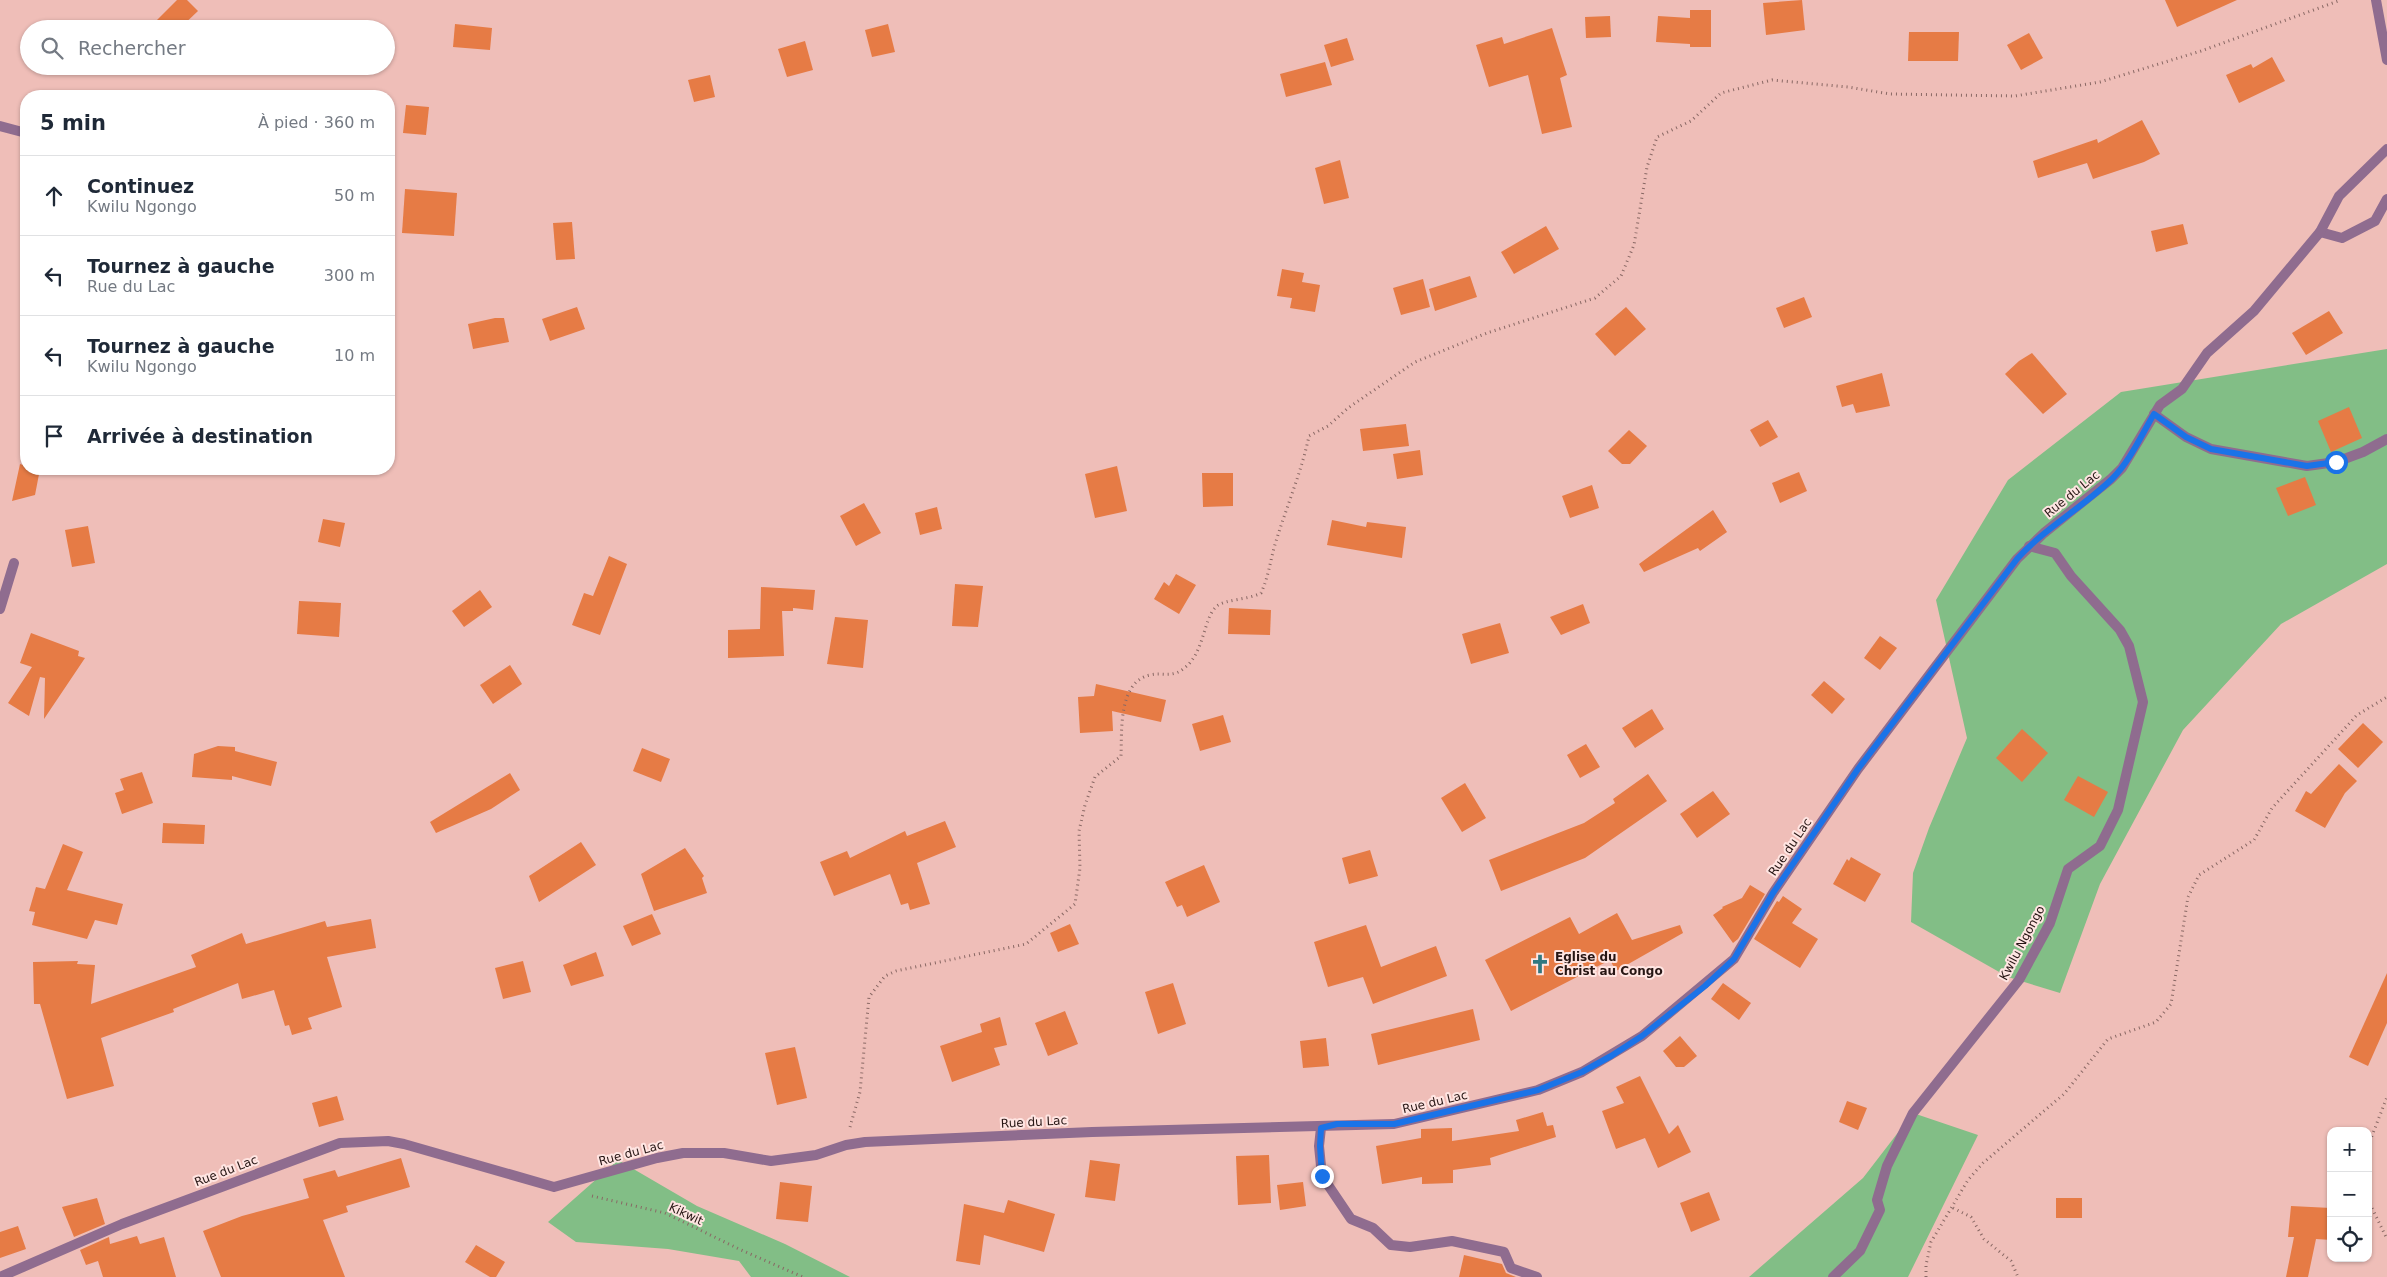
<!DOCTYPE html>
<html lang="fr">
<head>
<meta charset="utf-8">
<style>
	:root { --surface:#fff; --page:#f6f6f7; --text:#1f2937; --muted:#747a83; --line:#e0e1e3 }
	body { margin:0; font-family:"DejaVu Sans",sans-serif; background:var(--page); color:var(--text) }
	.controls { position:absolute; right:15px; bottom:15px; display:grid; overflow:hidden; border-radius:10px; box-shadow:0 1px 4px #0004 }
	.controls button { width:45px; height:45px; display:grid; place-items:center; padding:0; border:0; border-bottom:1px solid var(--line); background:var(--surface); color:var(--text); font:25px sans-serif }
	.stop { position:absolute; width:15px; height:15px; margin:-11px; border:4px solid #1a73e8; border-radius:50%; background:#fff }
	.stop.end { background:#1a73e8; border-color:#fff; box-shadow:0 1px 5px #0008 }
	.list { margin:0; padding:0; list-style:none }
	h2 { display:flex; justify-content:space-between; align-items:center; height:65px; margin:0; padding:0 20px; font-size:21px }
	h2 small { font-size:16px; font-weight:400; color:var(--muted) }
	.list li { display:grid; grid-template-columns:32px 1fr auto; gap:15px; align-items:center; box-sizing:border-box; height:80px; padding:0 20px; border-top:1px solid var(--line) }
	.list b { display:block; font-size:19px; white-space:nowrap }
	.list p { margin:0; font-size:16px; white-space:nowrap; color:var(--muted) }
	.list em { font-size:16px; font-style:normal; color:var(--muted) }
	.icon { flex:none; width:28px; height:28px; fill:none; stroke:currentColor; stroke-width:2; stroke-linecap:round; stroke-linejoin:round }
	.map { position:relative; flex:none; width:2387px; height:1277px; overflow:hidden }
	.search { position:absolute; background:var(--surface); box-shadow:0 1px 4px #0004; left:20px; top:20px; width:375px; height:55px; display:flex; align-items:center; gap:12px; box-sizing:border-box; padding:0 18px; border-radius:28px; color:var(--muted); font-size:19px }
	.panel { position:absolute; background:var(--surface); box-shadow:0 1px 4px #0004; left:20px; top:90px; width:375px; height:385px; border-radius:20px }
	.map>svg:first-child { display:block }
</style>
</head>
<body>
<div class="map">
<svg width="2387" height="1277" viewBox="0 0 2387 1277">
	<rect width="100%" height="100%" fill="#efbeb8"/>
	<!-- green -->
	<g fill="#82be86">
		<polygon points="2387,349 2387,564 2281,624 2183,730 2100,884 2060,993 2008,977 1911,922 1913,873 1929,828 1967,738 1936,600 2008,480 2121,392"/>
		<polygon points="1913,1113 1978,1135 1908,1277 1749,1277 1863,1178"/>
		<polygon points="618,1160 697,1206 785,1244 850,1277 751,1277 739,1261 668,1249 576,1242 548,1222"/>
	</g>
	<!-- building -->
	<g fill="#e67b45">
		<polygon points="177,0 187,0 198,11 179,29 148,29"/>
		<polygon points="1802,0 1805,30 1766,35 1763,3"/>
		<polygon points="2165,0 2237,0 2177,27"/>
		<polygon points="1690,10 1711,10 1711,47 1690,47 1690,44 1656,42 1658,16 1690,18"/>
		<polygon points="1610,16 1611,37 1586,38 1585,17"/>
		<polygon points="455,24 492,28 490,50 453,47"/>
		<polygon points="888,24 895,52 872,57 865,30"/>
		<polygon points="1552,28 1567,75 1560,78 1572,127 1542,134 1528,75 1489,87 1476,45 1502,37 1504,44"/>
		<polygon points="1909,32 1959,32 1958,61 1908,61"/>
		<polygon points="2029,33 2043,58 2021,70 2007,45"/>
		<polygon points="1347,38 1354,60 1331,67 1324,45"/>
		<polygon points="805,41 813,70 787,77 778,49"/>
		<polygon points="2272,57 2285,81 2239,103 2226,75 2251,64 2253,68"/>
		<polygon points="1325,62 1332,85 1286,97 1280,74"/>
		<polygon points="710,75 715,97 694,102 688,80"/>
		<polygon points="406,105 429,107 426,135 403,133"/>
		<polygon points="2142,120 2160,154 2144,162 2093,179 2087,163 2038,178 2033,161 2097,139 2098,143"/>
		<polygon points="1340,160 1349,198 1324,204 1315,168"/>
		<polygon points="405,189 457,193 454,236 402,233"/>
		<polygon points="572,222 575,259 556,260 553,223"/>
		<polygon points="2183,224 2188,244 2156,252 2151,231"/>
		<polygon points="1546,226 1559,249 1514,274 1501,252"/>
		<polygon points="1282,269 1304,273 1302,282 1320,285 1315,312 1290,308 1292,298 1277,296"/>
		<polygon points="1470,276 1477,297 1435,311 1429,289"/>
		<polygon points="1423,279 1430,307 1401,315 1393,288"/>
		<polygon points="1804,297 1812,317 1784,328 1776,308"/>
		<polygon points="577,307 585,329 550,341 542,319"/>
		<polygon points="1626,307 1646,329 1615,356 1595,334"/>
		<polygon points="2329,311 2343,333 2306,355 2292,333"/>
		<polygon points="495,318 504,318 509,342 473,349 468,324"/>
		<polygon points="2032,353 2067,394 2043,414 2005,374 2019,361"/>
		<polygon points="1882,373 1890,406 1856,413 1853,404 1842,407 1836,386"/>
		<polygon points="2349,407 2362,438 2331,452 2318,421"/>
		<polygon points="1768,420 1778,437 1760,447 1750,430"/>
		<polygon points="1406,424 1409,446 1363,451 1360,429"/>
		<polygon points="1629,430 1647,446 1630,464 1622,464 1608,451"/>
		<polygon points="1420,450 1423,475 1397,479 1393,454"/>
		<polygon points="20,464 26,466 26,469 40,469 35,495 12,501"/>
		<polygon points="1117,466 1127,511 1095,518 1085,474"/>
		<polygon points="1799,472 1807,491 1780,503 1772,483"/>
		<polygon points="1202,473 1233,473 1233,506 1203,507"/>
		<polygon points="2305,477 2316,505 2288,516 2276,488"/>
		<polygon points="1592,485 1599,508 1570,518 1562,496"/>
		<polygon points="864,503 881,533 856,546 840,516"/>
		<polygon points="937,507 942,529 920,535 915,513"/>
		<polygon points="1713,510 1727,532 1700,551 1698,548 1644,572 1639,564"/>
		<polygon points="323,519 345,523 340,547 318,542"/>
		<polygon points="1332,520 1366,527 1367,522 1406,527 1402,558 1327,545"/>
		<polygon points="88,526 95,563 72,567 65,530"/>
		<polygon points="609,556 627,564 600,635 572,625 584,593 593,596"/>
		<polygon points="1176,574 1196,585 1179,614 1154,599 1164,582 1169,586"/>
		<polygon points="955,584 983,586 978,627 952,626"/>
		<polygon points="761,587 815,590 813,610 793,608 793,611 782,611 784,656 728,658 728,630 760,629"/>
		<polygon points="480,590 492,607 464,627 452,611"/>
		<polygon points="299,601 341,603 339,637 297,634"/>
		<polygon points="1583,604 1590,623 1561,635 1550,617"/>
		<polygon points="1229,608 1271,610 1270,635 1228,634"/>
		<polygon points="835,617 868,620 863,668 827,664"/>
		<polygon points="1500,623 1509,653 1471,664 1462,634"/>
		<polygon points="31,633 79,651 78,656 85,658 44,719 45,678 40,677 29,716 8,703 32,667 20,663"/>
		<polygon points="1880,636 1897,648 1880,670 1864,658"/>
		<polygon points="510,665 522,684 493,704 480,685"/>
		<polygon points="1824,681 1845,699 1832,714 1811,695"/>
		<polygon points="1096,684 1166,700 1161,722 1112,711 1113,731 1080,733 1078,697 1094,696"/>
		<polygon points="1652,709 1664,729 1635,748 1622,728"/>
		<polygon points="1223,715 1231,742 1200,751 1192,724"/>
		<polygon points="2363,723 2383,742 2358,768 2338,749"/>
		<polygon points="2022,729 2048,753 2022,782 1996,758"/>
		<polygon points="1586,744 1600,767 1580,778 1567,755"/>
		<polygon points="218,746 235,747 235,751 277,762 271,786 232,776 232,780 192,777 194,754"/>
		<polygon points="642,748 670,759 661,782 633,771"/>
		<polygon points="2339,764 2357,781 2345,793 2325,828 2295,811 2306,791 2311,794"/>
		<polygon points="142,772 153,803 122,814 115,793 124,790 120,779"/>
		<polygon points="510,773 520,790 491,809 436,833 430,822"/>
		<polygon points="1648,774 1667,801 1585,858 1501,891 1489,860 1584,823 1615,803 1613,799"/>
		<polygon points="2078,776 2108,792 2094,817 2064,800"/>
		<polygon points="1465,783 1486,818 1462,832 1441,798"/>
		<polygon points="1713,791 1730,814 1697,838 1680,814"/>
		<polygon points="945,821 956,847 917,863 930,904 910,910 908,903 901,905 890,874 834,896 820,862 847,851 850,858 905,831 907,836"/>
		<polygon points="163,823 205,825 204,844 162,843"/>
		<polygon points="581,842 596,865 539,902 529,876"/>
		<polygon points="63,844 83,852 67,890 123,904 117,925 95,920 87,939 32,925 35,912 29,911 36,887 45,889"/>
		<polygon points="685,848 704,876 702,878 707,893 654,911 641,874"/>
		<polygon points="1370,850 1378,876 1349,884 1342,858"/>
		<polygon points="1851,857 1881,874 1865,902 1833,884 1847,859 1849,861"/>
		<polygon points="1204,865 1220,902 1187,917 1182,905 1177,907 1165,882"/>
		<polygon points="1750,885 1765,894 1738,939 1733,943 1713,915 1723,908 1722,907 1742,898"/>
		<polygon points="1783,896 1802,909 1792,923 1818,939 1800,968 1754,939 1777,901 1779,902"/>
		<polygon points="1617,913 1632,940 1680,925 1683,933 1616,971 1610,960 1511,1011 1485,960 1570,917 1579,934"/>
		<polygon points="652,914 661,934 632,946 623,926"/>
		<polygon points="371,919 376,948 327,957 342,1007 308,1018 312,1029 292,1035 289,1025 285,1026 274,990 242,999 238,983 173,1009 174,1012 101,1038 114,1086 67,1099 40,1004 34,1004 33,962 78,961 77,964 95,965 91,1004 196,967 191,955 242,933 246,944 325,921 327,927"/>
		<polygon points="1070,924 1079,944 1058,952 1050,933"/>
		<polygon points="1366,925 1381,967 1436,946 1447,976 1373,1004 1363,977 1328,987 1314,942"/>
		<polygon points="596,952 604,976 571,986 563,965"/>
		<polygon points="523,961 531,992 503,999 495,968"/>
		<polygon points="2387,973 2387,1023 2368,1066 2349,1057"/>
		<polygon points="1173,983 1186,1024 1158,1034 1145,992"/>
		<polygon points="1723,983 1751,1003 1739,1020 1711,999"/>
		<polygon points="1473,1009 1480,1040 1378,1065 1371,1034"/>
		<polygon points="1065,1011 1078,1044 1048,1056 1035,1023"/>
		<polygon points="1000,1017 1007,1045 994,1048 1000,1065 952,1082 940,1046 982,1032 980,1024"/>
		<polygon points="1680,1036 1697,1056 1684,1067 1676,1067 1663,1051"/>
		<polygon points="1326,1038 1329,1066 1303,1068 1300,1041"/>
		<polygon points="795,1047 807,1098 777,1105 765,1053"/>
		<polygon points="1640,1076 1669,1134 1678,1125 1691,1152 1658,1168 1645,1138 1616,1149 1602,1111 1624,1103 1616,1087"/>
		<polygon points="337,1096 344,1120 319,1127 312,1103"/>
		<polygon points="1847,1101 1867,1108 1858,1130 1839,1122"/>
		<polygon points="1543,1112 1547,1126 1553,1125 1556,1137 1490,1158 1491,1165 1453,1170 1453,1183 1422,1184 1422,1177 1382,1184 1376,1146 1421,1138 1421,1129 1452,1128 1452,1141 1519,1131 1516,1120"/>
		<polygon points="1269,1155 1271,1203 1238,1205 1236,1156"/>
		<polygon points="401,1158 410,1187 346,1206 348,1212 323,1220 345,1277 221,1277 203,1231 242,1216 309,1198 303,1179 335,1170 338,1177"/>
		<polygon points="1090,1160 1120,1164 1115,1201 1085,1197"/>
		<polygon points="780,1182 812,1186 808,1222 776,1219"/>
		<polygon points="1303,1182 1306,1206 1280,1210 1277,1185"/>
		<polygon points="1709,1192 1720,1220 1691,1232 1680,1203"/>
		<polygon points="97,1198 105,1224 74,1237 62,1207"/>
		<rect x="2056" y="1198" width="26" height="20"/>
		<polygon points="1008,1200 1055,1214 1044,1252 984,1235 980,1265 956,1261 964,1204 1004,1213"/>
		<polygon points="2291,1206 2331,1208 2331,1240 2316,1239 2308,1277 2286,1277 2294,1237 2288,1237"/>
		<polygon points="18,1226 26,1249 0,1258 0,1232"/>
		<polygon points="137,1236 140,1244 164,1237 176,1277 103,1277 98,1261 86,1265 80,1250 109,1237 110,1244"/>
		<polygon points="476,1245 505,1262 496,1277 490,1277 465,1262"/>
		<polygon points="1464,1255 1502,1264 1506,1273 1516,1277 1459,1277"/>
	</g>
	<g fill="none" stroke-linecap="round" stroke-linejoin="round">
		<!-- path -->
		<g stroke="#896864" stroke-width="3" stroke-dasharray="1 4" stroke-linecap="butt">
			<path d="M850,1127L860,1092L869,997L885,976L896,971L1026,944L1075,904L1080,868L1079,831L1085,805L1095,777L1121,756C1122,731 1118,682 1150,675C1162,672 1172,678 1183,669C1205,654 1203,617 1217,606C1226,599 1248,600 1261,593C1268,578 1270,563 1274,548C1285,510 1301,474 1309,436L1328,426L1348,408L1415,362L1487,333L1595,298L1621,276L1634,245L1647,167L1657,137L1691,121L1721,93L1772,80L1848,87L1890,94L2015,96L2100,82L2201,51L2341,0"/>
			<polyline points="2368,1146 2387,1097"/>
			<polyline points="2368,1194 2369,1202 2387,1239"/>
			<polyline points="592,1196 665,1213 739,1249 803,1277"/>
			<polyline points="1953,1208 1971,1217 1984,1239 2011,1261 2018,1277"/>
			<polyline points="1926,1277 1926,1265 1931,1242 1968,1180 1983,1163 2064,1094 2108,1039 2156,1022 2171,1004 2188,897 2199,875 2254,840 2272,808 2357,715 2387,697"/>
		</g>
		<!-- minor -->
		<g stroke="#8f6c8f" stroke-width="10">
			<polyline points="2376,0 2387,60"/>
			<polyline points="0,126 26,133"/>
			<polyline points="2320,232 2342,238 2375,221 2387,199"/>
			<polyline points="2154,414 2186,437 2211,449 2307,466 2336,462 2363,452 2387,439"/>
			<polyline points="0,609 14,563"/>
			<polyline points="1321,1128 1319,1146 1322,1176 1351,1219 1373,1228 1391,1245 1410,1247 1452,1241 1504,1252 1511,1268 1537,1277"/>
			<polyline points="0,1277 122,1224 340,1143 388,1141 404,1144 554,1187 657,1158 683,1153 724,1153 771,1161 816,1155 846,1145 865,1142 1092,1132 1394,1124 1538,1090 1582,1072 1642,1036 1734,959 1773,893 1858,769 2017,559 2044,533 2111,479 2122,468 2160,405 2182,389 2207,353 2254,311 2320,232 2339,196 2387,149"/>
			<polyline points="1833,1277 1860,1251 1880,1210 1877,1200 1887,1166 1913,1113 2019,980 2050,923 2068,869 2100,846 2118,810 2143,702 2129,646 2120,630 2071,576 2055,553 2029,546"/>
		</g>
	</g>
	<g fill="none" stroke-linecap="round" stroke-linejoin="round">
		<!-- route -->
		<path stroke="#1a73e8" stroke-width="6" d="M1322,1176L1320,1146L1321,1128L1337,1124H1394L1538,1090L1582,1072L1611,1056L1642,1036L1705,986L1734,959L1773,893L1858,769L2017,559C2045,528 2082,508 2112,479C2130,461 2141,436 2154,414L2186,437L2211,449L2307,466L2336,462"/>
	</g>
	<!-- icons -->
	<defs>
		<symbol id="church-bare" viewBox="-9 -9 18 18"><path d="M-1.2-6h2.4v3.5h3.3v2.4h-3.3V6h-2.4V-.1h-3.3v-2.4h3.3Z" fill="#307881" stroke="#ffe5e2" stroke-width="2.5" paint-order="stroke"/></symbol>
	</defs>
	<g fill-rule="evenodd">
		<use href="#church-bare" x="1526" y="950" width="28" height="28"/>
	</g>
	<g text-anchor="middle" stroke-width="4" stroke-linejoin="round" paint-order="stroke">
		<!-- street labels -->
		<g font-size="12" fill="#271614" stroke="#ffe5e2">
			<text transform="translate(2072 494) rotate(-39)" y="4">Rue du Lac</text>
			<text transform="translate(1790 847) rotate(-56)" y="4">Rue du Lac</text>
			<text transform="translate(2022 943) rotate(-62)" y="4">Kwilu Ngongo</text>
			<text transform="translate(1435 1102) rotate(-13)" y="4">Rue du Lac</text>
			<text transform="translate(1034 1122) rotate(-3)" y="4">Rue du Lac</text>
			<text transform="translate(631 1153) rotate(-15)" y="4">Rue du Lac</text>
			<text transform="translate(226 1171) rotate(-21)" y="4">Rue du Lac</text>
			<text transform="translate(686 1214) rotate(25)" y="4">Kikwit</text>
		</g>
		<!-- poi labels -->
		<g font-size="12" font-weight="bold" fill="#271614" stroke="#ffe5e2" text-anchor="start">
			<text x="1555" y="961">Eglise du<tspan x="1555" dy="14">Christ au Congo</tspan></text>
		</g>
	</g>
</svg>
<div class="controls">
<button>+</button>
<button>−</button>
<button><svg class="icon" aria-label="locate" viewBox="0 0 24 24"><circle cx="12" cy="12" r="6"/><path d="M12 2v4M12 18v4M2 12h4M18 12h4"/></svg></button>
</div>
<div class="stop" style="left:2336px;top:462px"></div>
<div class="stop end" style="left:1322px;top:1176px"></div>
<div class="search"><svg class="icon" aria-label="search" viewBox="0 0 24 24"><circle cx="10" cy="10" r="6"/><path d="M15 15l6 6"/></svg>Rechercher</div>
<section class="panel">
<h2>5 min<small>À pied · 360 m</small></h2>
<ul class="list">
<li><svg class="icon" aria-label="ahead" viewBox="0 0 24 24"><path d="M12 20V5M6 11l6-6 6 6"/></svg><div><b>Continuez</b><p>Kwilu Ngongo</p></div><em>50 m</em></li>
<li><svg class="icon" aria-label="left" viewBox="0 0 24 24"><path d="M17 20v-9H6M10 6l-5 5 5 5"/></svg><div><b>Tournez à gauche</b><p>Rue du Lac</p></div><em>300 m</em></li>
<li><svg class="icon" aria-label="left" viewBox="0 0 24 24"><path d="M17 20v-9H6M10 6l-5 5 5 5"/></svg><div><b>Tournez à gauche</b><p>Kwilu Ngongo</p></div><em>10 m</em></li>
<li><svg class="icon" aria-label="arrive" viewBox="0 0 24 24"><path d="M6 21V4h12l-3 4 3 4H6"/></svg><div><b>Arrivée à destination</b></div></li>
</ul>
</section>
</div>
</body>
</html>
